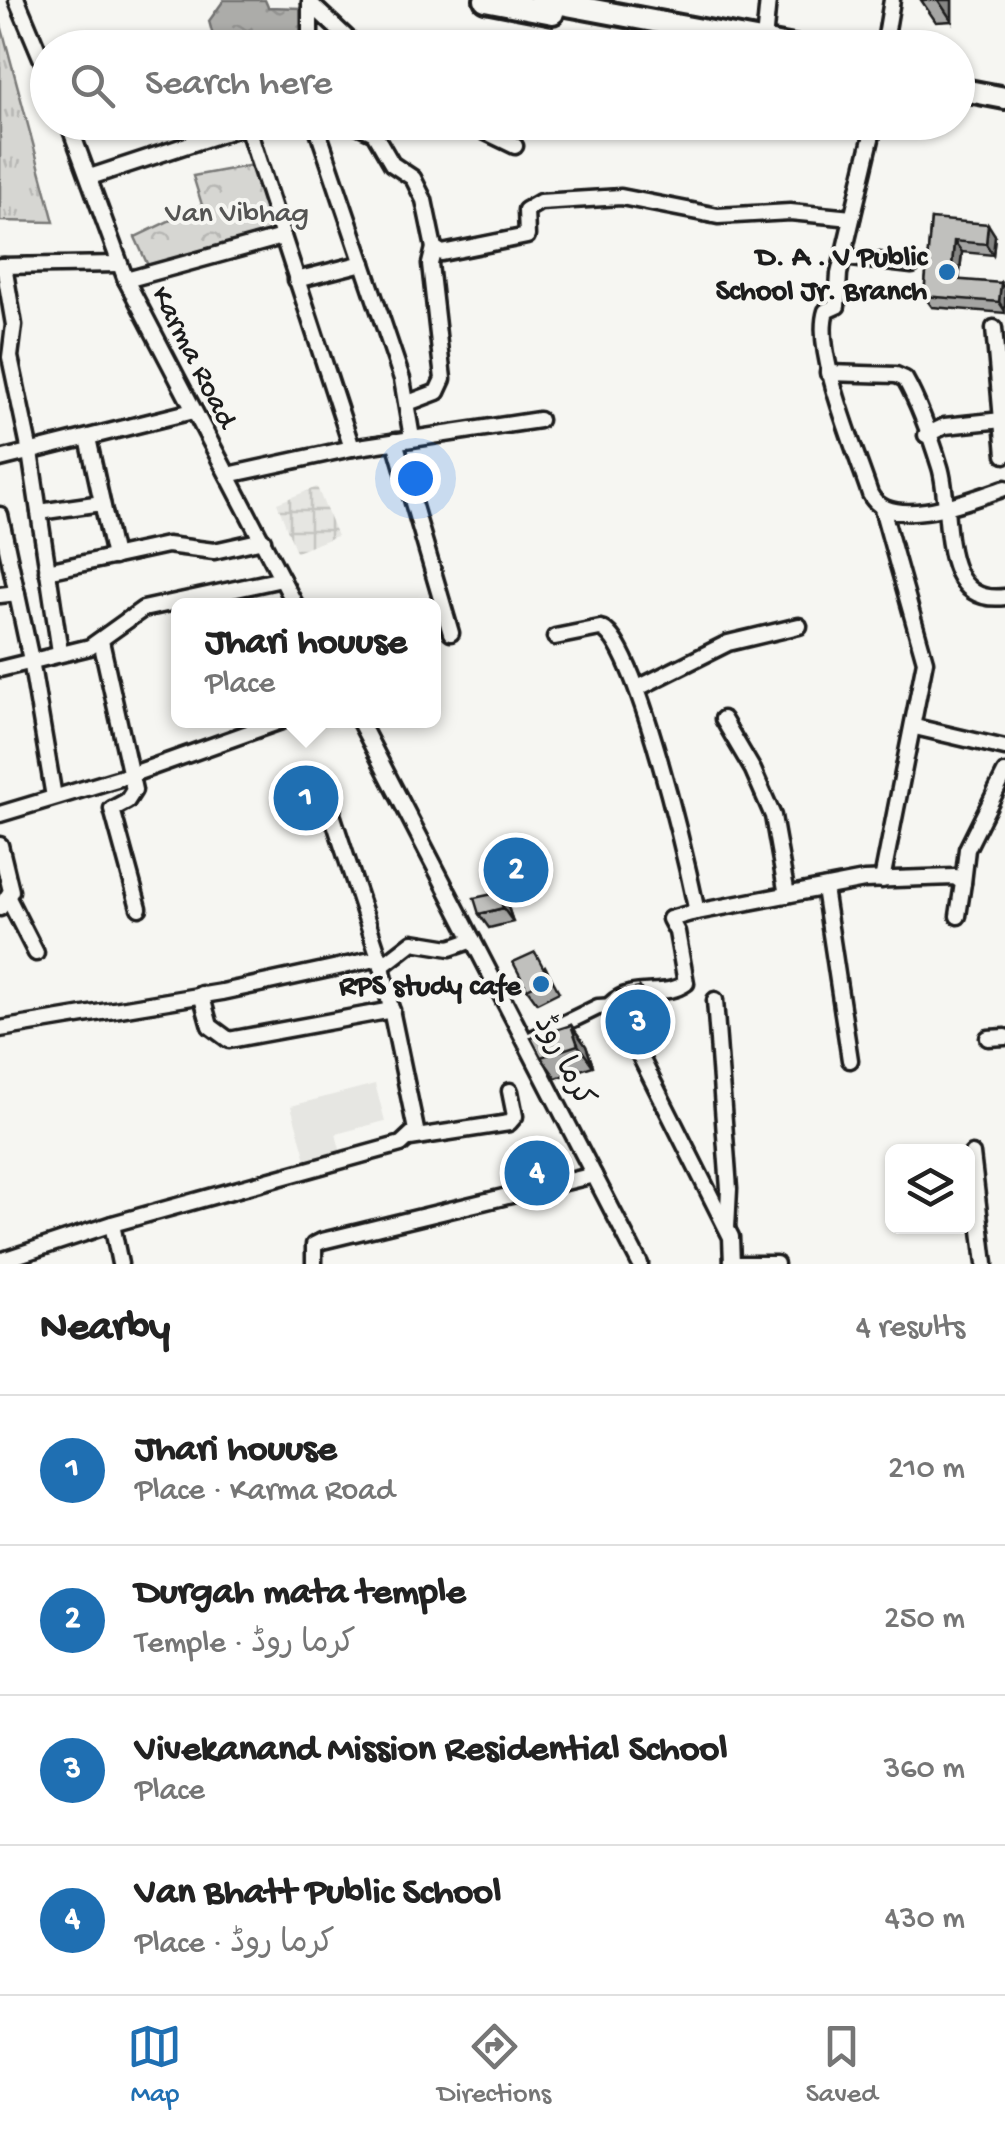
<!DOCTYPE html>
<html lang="en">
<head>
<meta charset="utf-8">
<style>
	:root { --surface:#fff; --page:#f6f6f6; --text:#222; --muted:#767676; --line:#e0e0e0; --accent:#1f6fb2 }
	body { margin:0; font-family:"Gochi Hand","Playpen Sans Arabic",sans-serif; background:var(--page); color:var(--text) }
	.controls { position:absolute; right:30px; bottom:30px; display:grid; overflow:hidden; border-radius:15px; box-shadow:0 2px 8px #0004 }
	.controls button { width:90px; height:90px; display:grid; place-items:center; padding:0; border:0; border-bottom:2px solid var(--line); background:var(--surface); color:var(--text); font:50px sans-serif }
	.you { position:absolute; left:415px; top:478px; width:35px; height:35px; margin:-25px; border:8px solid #fff; border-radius:50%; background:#1a73e8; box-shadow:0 0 0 15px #1a73e833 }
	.badge { display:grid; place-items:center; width:65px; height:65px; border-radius:50%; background:var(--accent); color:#fff; font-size:32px; font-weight:700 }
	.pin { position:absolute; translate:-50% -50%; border:5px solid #fff; box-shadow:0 2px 10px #0006 }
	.popup { position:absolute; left:171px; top:598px; width:270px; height:130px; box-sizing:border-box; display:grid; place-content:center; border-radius:15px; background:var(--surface); filter:drop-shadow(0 2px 8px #0005); font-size:32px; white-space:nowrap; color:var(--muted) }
	.popup b { font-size:38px; color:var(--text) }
	.popup::after { content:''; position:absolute; left:50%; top:100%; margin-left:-20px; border:20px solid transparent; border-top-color:var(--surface) }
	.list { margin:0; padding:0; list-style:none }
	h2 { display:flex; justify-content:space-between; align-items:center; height:130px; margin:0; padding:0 40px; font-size:42px }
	h2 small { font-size:32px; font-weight:400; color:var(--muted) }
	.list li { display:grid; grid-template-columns:65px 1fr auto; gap:30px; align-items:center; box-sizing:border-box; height:150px; padding:0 40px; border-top:2px solid var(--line) }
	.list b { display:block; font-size:38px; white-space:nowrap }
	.list p { margin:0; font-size:32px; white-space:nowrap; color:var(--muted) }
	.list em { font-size:32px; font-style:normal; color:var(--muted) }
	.icon { flex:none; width:55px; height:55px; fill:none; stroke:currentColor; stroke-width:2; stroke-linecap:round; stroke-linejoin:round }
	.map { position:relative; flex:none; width:1005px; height:1264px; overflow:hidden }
	.search { position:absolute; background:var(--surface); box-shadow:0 2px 8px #0004; left:30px; right:30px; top:30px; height:110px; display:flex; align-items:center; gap:25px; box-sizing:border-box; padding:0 35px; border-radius:55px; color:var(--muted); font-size:38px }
	.sheet { height:730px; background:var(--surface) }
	nav { display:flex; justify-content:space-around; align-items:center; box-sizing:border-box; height:140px; border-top:2px solid var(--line); background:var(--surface); font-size:28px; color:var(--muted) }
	nav a { display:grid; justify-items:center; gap:5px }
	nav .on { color:var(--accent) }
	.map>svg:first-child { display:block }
</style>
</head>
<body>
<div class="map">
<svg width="1005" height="1264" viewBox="0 0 1005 1264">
	<defs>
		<pattern id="industrial-grid" width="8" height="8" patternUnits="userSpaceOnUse" patternTransform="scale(2.5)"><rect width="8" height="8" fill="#e6e6e2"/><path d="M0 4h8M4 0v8" fill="none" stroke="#c5c5c1"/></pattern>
		<pattern id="forest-crowns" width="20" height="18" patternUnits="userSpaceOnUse" patternTransform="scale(2.5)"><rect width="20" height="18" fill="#d6d6d2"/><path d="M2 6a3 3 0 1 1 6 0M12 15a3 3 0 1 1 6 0" fill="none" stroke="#b7b7b4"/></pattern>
		<pattern id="park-tufts" width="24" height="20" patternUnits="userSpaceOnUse" patternTransform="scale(2.5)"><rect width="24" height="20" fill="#d6d6d2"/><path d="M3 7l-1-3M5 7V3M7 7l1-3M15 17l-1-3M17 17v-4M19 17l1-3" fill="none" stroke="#b7b7b4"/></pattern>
		<pattern id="water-ripples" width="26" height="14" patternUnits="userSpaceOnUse" patternTransform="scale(2.5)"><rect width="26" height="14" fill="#acaca9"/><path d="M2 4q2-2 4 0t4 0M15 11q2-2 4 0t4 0" fill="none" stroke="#939391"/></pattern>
	</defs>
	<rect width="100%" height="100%" fill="#f6f6f2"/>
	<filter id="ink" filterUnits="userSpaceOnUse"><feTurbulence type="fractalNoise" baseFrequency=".01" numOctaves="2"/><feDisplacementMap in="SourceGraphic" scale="20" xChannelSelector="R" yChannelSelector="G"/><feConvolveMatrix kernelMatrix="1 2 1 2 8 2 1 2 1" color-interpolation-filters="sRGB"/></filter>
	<g filter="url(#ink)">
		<!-- built -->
		<polygon fill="#e6e6e2" points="375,1084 385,1121 336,1134 341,1153 307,1163 291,1106"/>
		<!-- industrial -->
		<polygon fill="url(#industrial-grid)" points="317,487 337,536 296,552 277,503"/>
		<!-- forest -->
		<polygon fill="url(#forest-crowns)" stroke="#797977" stroke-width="2.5" points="259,164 282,237 150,270 135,237 202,205 193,176"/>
		<!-- park -->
		<polygon fill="url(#park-tufts)" stroke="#797977" stroke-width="2.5" points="0,21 54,222 0,221"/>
		<!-- water -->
		<polygon fill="url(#water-ripples)" stroke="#727271" stroke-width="2.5" points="224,0 265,0 268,7 302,8 311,14 309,47 216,47 209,21"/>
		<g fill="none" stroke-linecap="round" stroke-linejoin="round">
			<defs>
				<g id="minor">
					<polyline points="17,0 48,74"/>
					<polyline points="310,3 358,48"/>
					<polyline points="764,41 768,0"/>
					<polyline points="310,48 310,1"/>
					<polyline points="884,48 892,0"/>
					<polyline points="68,122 126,280 296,606"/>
					<polyline points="315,122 402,379 412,438"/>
					<polyline points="351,122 374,133 392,164 413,178 424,200 434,248 442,253 527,236 526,210 540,202 621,197 718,216 790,212 852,218"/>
					<polyline points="465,122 515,146"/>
					<path d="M875,122L839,274L837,306L826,311C813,351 856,451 870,494C890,533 973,499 1005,488"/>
					<polyline points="247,126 352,448"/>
					<polyline points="90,177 257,122"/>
					<polyline points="843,257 912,265"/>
					<polyline points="0,266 119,264"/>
					<polyline points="4,266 14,325 10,357 30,452 60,652"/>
					<polyline points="126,280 282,237"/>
					<polyline points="296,280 363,263"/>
					<polyline points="994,328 1005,455"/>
					<path d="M828,373L896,375L905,379C918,402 932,441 940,467C953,508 935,606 1005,597"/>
					<polyline points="408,403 437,392 443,379 430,264 434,248"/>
					<polyline points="926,435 945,426 1002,420"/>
					<polyline points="88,438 114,557"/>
					<polyline points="395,441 451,633"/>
					<polyline points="0,459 193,411"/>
					<polyline points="228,475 352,448 539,420"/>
					<polyline points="882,508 925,661 882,880"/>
					<polyline points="39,512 102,503"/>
					<polyline points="0,515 31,660 54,797"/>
					<polyline points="47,571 167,545 214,551 263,540"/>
					<polyline points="0,595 17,593"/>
					<path d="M555,637L600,628C635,633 688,869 697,912"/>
					<polyline points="101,641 134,790 127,801 112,809 139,908"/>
					<polyline points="0,669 90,647 143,609 282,579"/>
					<polyline points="638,688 728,643 799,626"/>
					<polyline points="723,719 753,770 773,816 787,895"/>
					<polyline points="359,720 640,1264"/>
					<polyline points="915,727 1005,748"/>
					<polyline points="0,814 130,775 284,720"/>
					<polyline points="0,845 11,891 0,908"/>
					<polyline points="963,883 967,849 1005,773"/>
					<polyline points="824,888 850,1060"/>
					<polyline points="9,900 36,953"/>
					<polyline points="382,966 413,942 450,948 473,940"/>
					<polyline points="201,994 210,1026 229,1040 392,1010"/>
					<polyline points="715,1000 729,1189 727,1228"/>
					<path d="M611,1004C632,983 664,999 686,983L677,932L670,919L691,913L864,880L955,877L963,883L958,916"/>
					<polyline points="0,1029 222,992 380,958"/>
					<polyline points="988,1038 1005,1037"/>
					<polyline points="526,1042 598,1007 615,1006 731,1237 732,1264"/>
					<polyline points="410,1138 509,1123 515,1116 510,1091"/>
					<polyline points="972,1154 985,1264"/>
					<polyline points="112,1224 120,1264"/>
					<polyline points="0,1261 112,1224 401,1144 416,1130 382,966 332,814 333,801"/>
					<polyline points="314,1264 314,1245 322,1241 594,1175"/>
					<polyline points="737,1264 776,1264"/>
				</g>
				<g id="secondary">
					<polyline points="485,0 553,13"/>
					<polyline points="540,0 799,48"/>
					<polyline points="958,89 1005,98"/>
				</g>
			</defs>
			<!-- minor casing -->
			<use href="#minor" stroke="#1c1c1c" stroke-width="21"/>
			<!-- secondary casing -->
			<use href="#secondary" stroke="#1c1c1c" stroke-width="28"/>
			<!-- minor -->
			<use href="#minor" stroke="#f6f6f2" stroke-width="14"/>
			<!-- secondary -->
			<use href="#secondary" stroke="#f6f6f2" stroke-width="20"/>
		</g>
		<!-- wall -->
		<g fill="#a5a5a3" stroke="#1c1c1c" stroke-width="2.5">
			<polygon points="921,0 952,0 952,21 936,22"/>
			<polygon points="931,219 995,235 993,255 962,252 959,280 1005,289 1005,313 932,307 924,296"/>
			<polygon points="318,779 322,811 295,816 290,809"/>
			<polygon points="515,855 520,862 522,877 513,879 508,872"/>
			<polygon points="508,907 513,922 489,928 479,914"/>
			<polygon points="545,966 559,992 537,1003 527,989"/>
			<polygon points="650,1002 652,1038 643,1039 633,1025"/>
			<polygon points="571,1025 586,1046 593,1066 556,1078 541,1057"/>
			<polygon points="546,1154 551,1174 525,1181 523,1177"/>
		</g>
		<!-- shaded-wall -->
		<g fill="#868684" stroke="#1c1c1c" stroke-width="2.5">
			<polygon points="938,0 952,0 952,21"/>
			<polygon points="513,34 522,48 510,48"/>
			<polygon points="988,224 995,235 993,255 986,244"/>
			<polygon points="954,241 962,252 958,290 951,279"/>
			<polygon points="1001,283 1005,289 1005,311 999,302"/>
			<polygon points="313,772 318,779 322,811 317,803"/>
			<polygon points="515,855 520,862 522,877 517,870"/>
			<polygon points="498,893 508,907 513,922 503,908"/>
			<polygon points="640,988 650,1002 652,1038 643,1024"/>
			<polygon points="571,1025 586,1046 593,1066 578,1045"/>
		</g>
		<!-- building -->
		<g fill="#c0c0bd" stroke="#1c1c1c" stroke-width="2.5">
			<polygon points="485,27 513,34 510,48 481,48"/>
			<polygon points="931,219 988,224 986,244 954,241 951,279 1001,283 999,302 924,296"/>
			<polygon points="313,772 317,803 290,809 283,778"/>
			<polygon points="515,855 517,870 508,872 505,856"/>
			<polygon points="498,893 503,908 479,914 474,898"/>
			<polygon points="535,952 549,978 527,989 513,962"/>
			<polygon points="640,988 643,1024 633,1025 617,992"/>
			<polygon points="571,1025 578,1045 541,1057 531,1038"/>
			<polygon points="544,1151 549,1171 523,1177 518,1157"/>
		</g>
	</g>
	<!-- markers -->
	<g fill="#1f6fb2" stroke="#f6f6f2" stroke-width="4">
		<circle cx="947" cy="272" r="10"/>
		<circle cx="541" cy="984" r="10"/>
	</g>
	<g text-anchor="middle" stroke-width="8" stroke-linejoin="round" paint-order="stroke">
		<!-- park labels -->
		<g font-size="30" fill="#545453" stroke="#f6f6f2">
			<text x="237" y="221">Van Vibhag</text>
		</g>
		<!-- poi labels -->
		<g font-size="30" font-weight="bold" fill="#1c1c1c" stroke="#f6f6f2" text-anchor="end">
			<text x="927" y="265">D. A . V Public<tspan x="927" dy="34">School Jr. Branch</tspan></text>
			<text x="521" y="994">RPS study cafe</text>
		</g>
		<!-- street labels -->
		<g font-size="30" fill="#1c1c1c" stroke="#f6f6f2">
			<text transform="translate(196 356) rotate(63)" y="10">Karma Road</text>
			<text transform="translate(566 1060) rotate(63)" y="10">کرما روڈ</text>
		</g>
	</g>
</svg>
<div class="controls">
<button><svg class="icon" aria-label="layers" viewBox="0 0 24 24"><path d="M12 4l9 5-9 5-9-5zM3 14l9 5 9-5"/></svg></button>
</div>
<div class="you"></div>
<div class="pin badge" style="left:306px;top:798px">1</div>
<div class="popup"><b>Jhari houuse</b>Place</div>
<div class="pin badge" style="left:516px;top:870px">2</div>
<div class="pin badge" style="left:638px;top:1022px">3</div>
<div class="pin badge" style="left:537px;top:1173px">4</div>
<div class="search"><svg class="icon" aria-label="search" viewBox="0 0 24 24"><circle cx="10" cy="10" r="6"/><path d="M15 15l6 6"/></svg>Search here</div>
</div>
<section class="sheet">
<h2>Nearby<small>4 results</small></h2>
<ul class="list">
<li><span class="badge">1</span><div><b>Jhari houuse</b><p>Place · Karma Road</p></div><em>210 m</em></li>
<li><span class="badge">2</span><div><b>Durgah mata temple</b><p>Temple · کرما روڈ</p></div><em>250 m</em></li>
<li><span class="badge">3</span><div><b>Vivekanand Mission Residential School</b><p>Place</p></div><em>360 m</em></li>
<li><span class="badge">4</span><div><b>Van Bhatt Public School</b><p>Place · کرما روڈ</p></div><em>430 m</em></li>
</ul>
</section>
<nav>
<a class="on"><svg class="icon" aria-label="map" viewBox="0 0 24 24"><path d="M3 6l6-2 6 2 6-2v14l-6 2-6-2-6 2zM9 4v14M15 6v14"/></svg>Map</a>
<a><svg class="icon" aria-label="directions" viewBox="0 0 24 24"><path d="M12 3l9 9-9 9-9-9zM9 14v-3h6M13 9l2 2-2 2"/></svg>Directions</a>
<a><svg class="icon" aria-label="saved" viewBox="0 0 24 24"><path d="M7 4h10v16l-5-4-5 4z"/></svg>Saved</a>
</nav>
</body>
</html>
